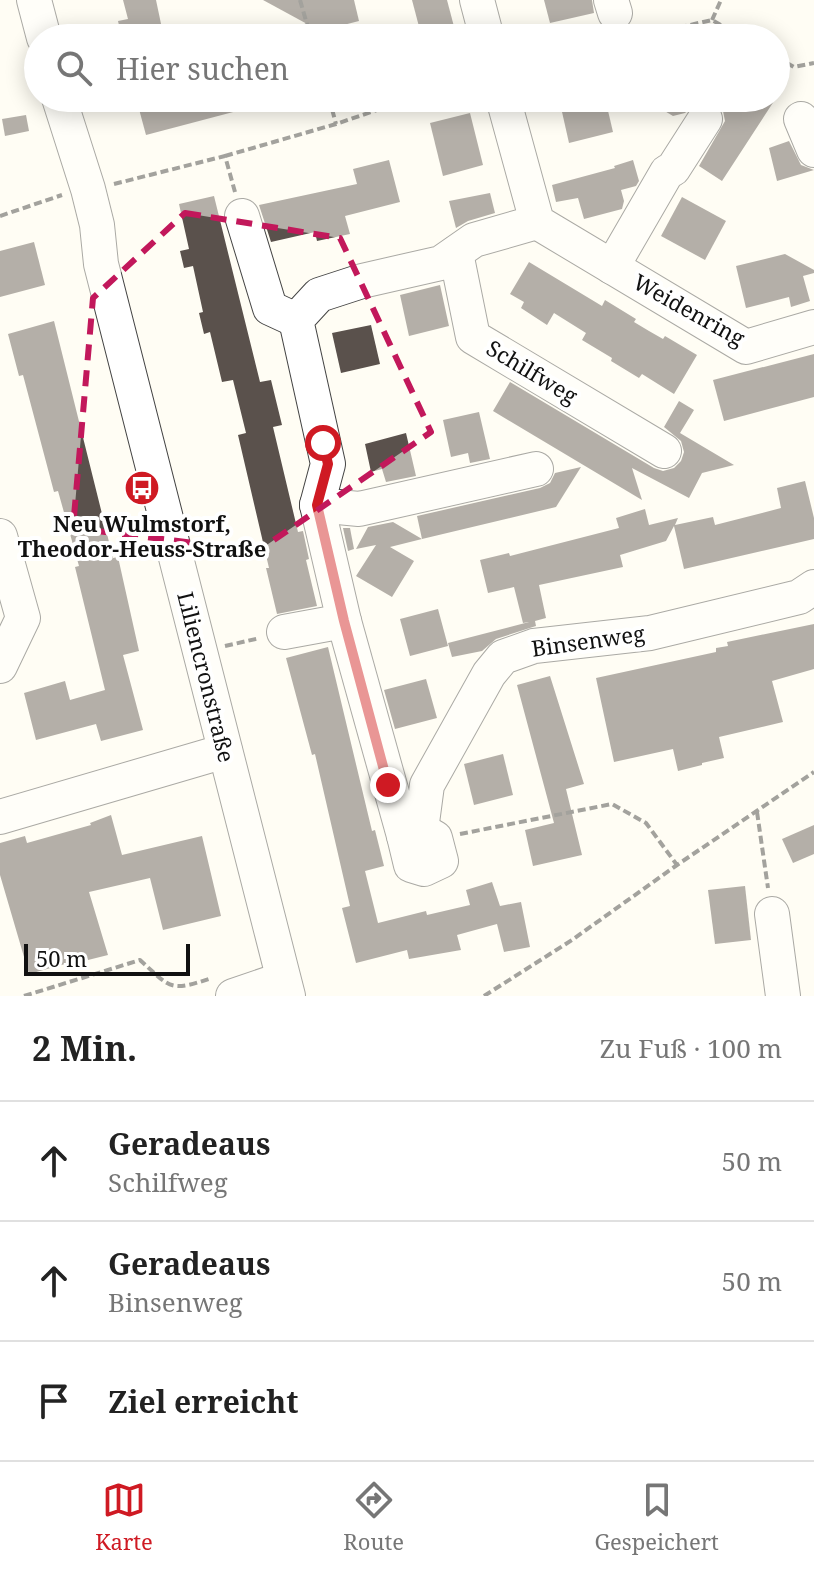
<!DOCTYPE html>
<html lang="de">
<head>
<meta charset="utf-8">
<style>
	:root { --surface:#fff; --page:#f6f6f6; --text:#222; --muted:#767676; --line:#e0e0e0; --accent:#cf1a23 }
	body { margin:0; font-family:"Noto Serif",serif; background:var(--page); color:var(--text) }
	.scale { position:absolute; left:24px; bottom:20px; width:166px; box-sizing:border-box; padding-left:8px; border:4px solid #111; border-top:0; font-size:22px; line-height:28px; white-space:nowrap; color:#111; -webkit-text-stroke:6px #fff; paint-order:stroke }
	.stop { position:absolute; width:24px; height:24px; margin:-18px; border:6px solid #cf1a23; border-radius:50%; background:#fff }
	.stop.end { background:#cf1a23; border-color:#fff; box-shadow:0 2px 8px #0008 }
	.list { margin:0; padding:0; list-style:none }
	h2 { display:flex; justify-content:space-between; align-items:center; height:104px; margin:0; padding:0 32px; font-size:34px }
	h2 small { font-size:26px; font-weight:400; color:var(--muted) }
	.list li { display:grid; grid-template-columns:52px 1fr auto; gap:24px; align-items:center; box-sizing:border-box; height:120px; padding:0 32px; border-top:2px solid var(--line) }
	.list b { display:block; font-size:30px; white-space:nowrap }
	.list p { margin:0; font-size:26px; white-space:nowrap; color:var(--muted) }
	.list em { font-size:26px; font-style:normal; color:var(--muted) }
	.icon { flex:none; width:44px; height:44px; fill:none; stroke:currentColor; stroke-width:2; stroke-linecap:round; stroke-linejoin:round }
	.map { position:relative; flex:none; width:814px; height:996px; overflow:hidden }
	.search { position:absolute; background:var(--surface); box-shadow:0 4px 20px #0003; left:24px; right:24px; top:24px; height:88px; display:flex; align-items:center; gap:20px; box-sizing:border-box; padding:0 28px; border-radius:44px; color:var(--muted); font-size:30px }
	.sheet { height:464px; background:var(--surface) }
	nav { display:flex; justify-content:space-around; align-items:center; box-sizing:border-box; height:112px; border-top:2px solid var(--line); background:var(--surface); font-size:22px; color:var(--muted) }
	nav a { display:grid; justify-items:center; gap:4px }
	nav .on { color:var(--accent) }
	.map>svg:first-child { display:block }
</style>
</head>
<body>
<div class="map">
<svg width="814" height="996" viewBox="0 0 814 996">
	<rect width="100%" height="100%" fill="#fffdf4"/>
	<!-- building -->
	<g fill="#5a514c">
		<polygon points="123,0 156,0 164,38 122,38 118,21 128,19"/>
		<polygon points="263,0 354,0 359,21 320,31"/>
		<polygon points="412,0 447,0 457,38 422,38"/>
		<polygon points="544,0 592,0 594,13 550,23"/>
		<polygon points="136,98 264,98 264,104 146,135"/>
		<polygon points="577,98 605,98 613,132 569,143 560,103"/>
		<polygon points="643,98 776,98 722,181 699,166 725,121 723,111 716,103 707,99 697,101 685,113 673,116"/>
		<polygon points="470,113 483,165 443,176 430,123"/>
		<polygon points="26,115 29,131 5,136 2,119"/>
		<polygon points="789,141 801,165 814,170 777,181 769,148"/>
		<polygon points="389,160 400,202 345,216 350,234 317,241 315,232 271,242 259,205 357,184 353,169"/>
		<polygon points="633,160 639,181 636,186 621,190 624,201 622,209 584,219 578,198 556,202 552,185 615,168 614,166"/>
		<polygon points="490,193 495,213 468,221 456,228 449,201"/>
		<polygon points="214,196 260,382 271,380 282,425 273,427 298,532 303,531 309,559 306,560 317,606 277,614 266,568 269,568 238,435 246,433 233,380 222,382 210,332 204,334 199,313 203,312 193,266 184,268 180,251 189,249 179,204"/>
		<polygon points="682,197 726,221 705,260 661,236"/>
		<polygon points="34,242 45,285 0,297 0,251"/>
		<polygon points="785,254 814,270 814,273 803,276 810,301 791,307 789,297 746,308 736,266"/>
		<polygon points="529,262 602,306 605,300 636,319 634,322 649,331 663,339 665,336 697,355 674,394 642,374 639,378 611,361 612,358 582,340 586,333 554,313 547,325 521,308 524,302 510,294"/>
		<polygon points="440,285 449,326 409,336 400,295"/>
		<polygon points="54,321 113,558 118,557 139,651 123,655 143,730 101,741 96,724 36,740 24,693 65,681 70,700 105,690 75,567 79,566 58,491 54,492 23,375 19,376 8,334"/>
		<polygon points="371,325 380,364 341,373 332,333"/>
		<polygon points="814,354 814,397 724,421 713,380"/>
		<polygon points="510,382 654,468 663,471 674,468 681,461 684,452 681,441 664,427 679,401 694,410 680,433 734,465 702,473 689,498 632,468 642,500 493,411"/>
		<polygon points="479,412 490,459 470,463 468,453 451,457 443,420"/>
		<polygon points="406,433 416,476 386,482 382,469 371,472 365,444"/>
		<polygon points="581,467 556,507 422,539 417,516 540,488 550,483 555,473"/>
		<polygon points="805,481 814,518 814,539 684,569 674,526 666,541 620,555 623,567 539,585 546,618 535,621 536,626 496,639 482,651 452,657 448,643 529,622 523,623 514,587 488,593 480,560 509,553 510,556 619,528 616,518 645,509 649,525 678,518 675,525 713,517 715,525 781,508 777,488"/>
		<polygon points="393,522 422,539 390,547 414,561 392,597 356,576 376,545 356,549 368,527"/>
		<polygon points="343,528 350,528 354,549 348,551"/>
		<polygon points="438,609 448,646 410,656 400,619"/>
		<polygon points="814,624 814,669 772,681 783,722 719,737 724,758 702,763 702,765 678,771 673,749 614,762 596,678 716,652 716,648 728,646 727,642"/>
		<polygon points="328,647 372,831 375,830 384,866 365,871 378,923 426,911 427,915 470,905 466,890 492,882 500,906 521,902 530,947 504,952 497,924 457,935 461,950 409,959 407,950 356,963 342,908 350,906 315,754 312,755 286,658"/>
		<polygon points="550,676 584,784 566,789 582,855 533,866 525,830 554,823 517,685"/>
		<polygon points="426,679 437,718 395,729 384,690"/>
		<polygon points="503,754 513,795 474,805 464,764"/>
		<polygon points="111,815 122,855 202,836 221,916 163,930 150,878 89,892 108,955 88,960 87,958 29,974 0,875 0,843 25,836 27,843 91,825 90,823"/>
		<polygon points="814,825 814,854 793,863 782,839"/>
		<polygon points="745,886 751,940 715,944 708,890"/>
	</g>
	<g fill="none" stroke-linecap="round" stroke-linejoin="round">
		<defs>
			<g id="minor">
				<polyline points="34,0 44,38"/>
				<polyline points="477,0 487,38"/>
				<polyline points="611,0 615,13"/>
				<polyline points="59,98 88,189 97,225 101,264 288,996"/>
				<polyline points="503,98 537,222 746,347 814,327"/>
				<polyline points="801,119 814,150"/>
				<polyline points="242,216 270,308 296,320"/>
				<polyline points="456,253 473,337 664,451"/>
				<polyline points="612,267 667,172 673,169 705,119"/>
				<polyline points="317,505 359,509 536,469"/>
				<polyline points="0,536 23,618 0,666"/>
				<polyline points="344,621 404,836"/>
				<polyline points="284,632 344,621 317,505 328,464 296,320 319,295 362,281 441,263 474,240 537,222"/>
				<polyline points="0,817 225,751"/>
				<polyline points="421,830 427,785 489,674 503,657 534,646 650,633 799,597 814,587"/>
				<polygon points="421,830 435,838 441,861 424,869 411,865 404,836"/>
				<polyline points="772,914 783,996"/>
				<polyline points="233,996 283,979"/>
			</g>
		</defs>
		<!-- minor casing -->
		<use href="#minor" stroke="#444" stroke-width="36"/>
		<!-- path -->
		<g stroke="#333" stroke-width="4" stroke-dasharray="8 4" stroke-linecap="butt">
			<polyline points="300,0 311,38"/>
			<polyline points="712,20 721,0"/>
			<polyline points="632,38 712,20 744,38"/>
			<polyline points="776,57 794,67 814,63"/>
			<polyline points="329,98 336,124"/>
			<polyline points="225,156 336,124 412,98"/>
			<polyline points="114,184 225,156 235,192"/>
			<polyline points="0,216 62,195"/>
			<polyline points="225,646 260,638"/>
			<polyline points="757,812 768,888"/>
			<polyline points="460,834 612,804 646,823 677,865"/>
			<path d="M24,996L140,960C172,989 169,992 212,978"/>
			<polyline points="484,996 572,940 677,865 814,772"/>
		</g>
		<!-- minor -->
		<use href="#minor" stroke="#fff" stroke-width="34"/>
	</g>
	<g fill="none" stroke-linecap="round" stroke-linejoin="round">
		<!-- route -->
		<polyline stroke="#cf1a23" stroke-width="10" points="323,443 328,464 317,505 344,621 388,785"/>
	</g>
	<!-- marked area -->
	<path d="M0 0H814V996H0ZM185,213L340,238L431,432L258,551L73,528L93,298Z" fill="#fffdf4" fill-opacity=".55" fill-rule="evenodd"/>
	<path fill="none" stroke="#c2185b" stroke-width="6" stroke-dasharray="16 10" stroke-linejoin="round" d="M185,213L340,238L431,432L258,551L73,528L93,298Z"/>
	<!-- icons -->
	<defs>
		<symbol id="bus-disc" viewBox="-11 -11 22 22"><circle r="9.5" fill="#cf1a23" stroke="#fff"/><path d="M-5-6H5V4H4V6H2V4H-2V6H-4V4H-5ZM-3.5-4V0h7V-4ZM-3.5 1.2v1.5H-2V1.2ZM2 1.2v1.5H3.5V1.2Z" fill="#fff"/></symbol>
	</defs>
	<g fill-rule="evenodd">
		<use href="#bus-disc" x="122" y="468" width="40" height="40"/>
	</g>
	<g text-anchor="middle" stroke-width="8" stroke-linejoin="round" paint-order="stroke">
		<!-- street labels -->
		<g font-size="22" fill="#111" stroke="#fff">
			<text transform="translate(689 310) rotate(29)" y="8">Weidenring</text>
			<text transform="translate(532 372) rotate(31)" y="8">Schilfweg</text>
			<text transform="translate(588 641) rotate(-8)" y="8">Binsenweg</text>
			<text transform="translate(206 677) rotate(76)" y="8">Liliencronstraße</text>
		</g>
		<!-- poi labels -->
		<g font-size="22" font-weight="bold" fill="#111" stroke="#fff">
			<text x="142" y="532">Neu Wulmstorf,<tspan x="142" dy="25">Theodor-Heuss-Straße</tspan></text>
		</g>
	</g>
</svg>
<div class="scale">50 m</div>
<div class="stop" style="left:323px;top:443px"></div>
<div class="stop end" style="left:388px;top:785px"></div>
<div class="search"><svg class="icon" aria-label="search" viewBox="0 0 24 24"><circle cx="10" cy="10" r="6"/><path d="M15 15l6 6"/></svg>Hier suchen</div>
</div>
<section class="sheet">
<h2>2 Min.<small>Zu Fuß · 100 m</small></h2>
<ul class="list">
<li><svg class="icon" aria-label="ahead" viewBox="0 0 24 24"><path d="M12 20V5M6 11l6-6 6 6"/></svg><div><b>Geradeaus</b><p>Schilfweg</p></div><em>50 m</em></li>
<li><svg class="icon" aria-label="ahead" viewBox="0 0 24 24"><path d="M12 20V5M6 11l6-6 6 6"/></svg><div><b>Geradeaus</b><p>Binsenweg</p></div><em>50 m</em></li>
<li><svg class="icon" aria-label="arrive" viewBox="0 0 24 24"><path d="M6 21V4h12l-3 4 3 4H6"/></svg><div><b>Ziel erreicht</b></div></li>
</ul>
</section>
<nav>
<a class="on"><svg class="icon" aria-label="map" viewBox="0 0 24 24"><path d="M3 6l6-2 6 2 6-2v14l-6 2-6-2-6 2zM9 4v14M15 6v14"/></svg>Karte</a>
<a><svg class="icon" aria-label="directions" viewBox="0 0 24 24"><path d="M12 3l9 9-9 9-9-9zM9 14v-3h6M13 9l2 2-2 2"/></svg>Route</a>
<a><svg class="icon" aria-label="saved" viewBox="0 0 24 24"><path d="M7 4h10v16l-5-4-5 4z"/></svg>Gespeichert</a>
</nav>
</body>
</html>
